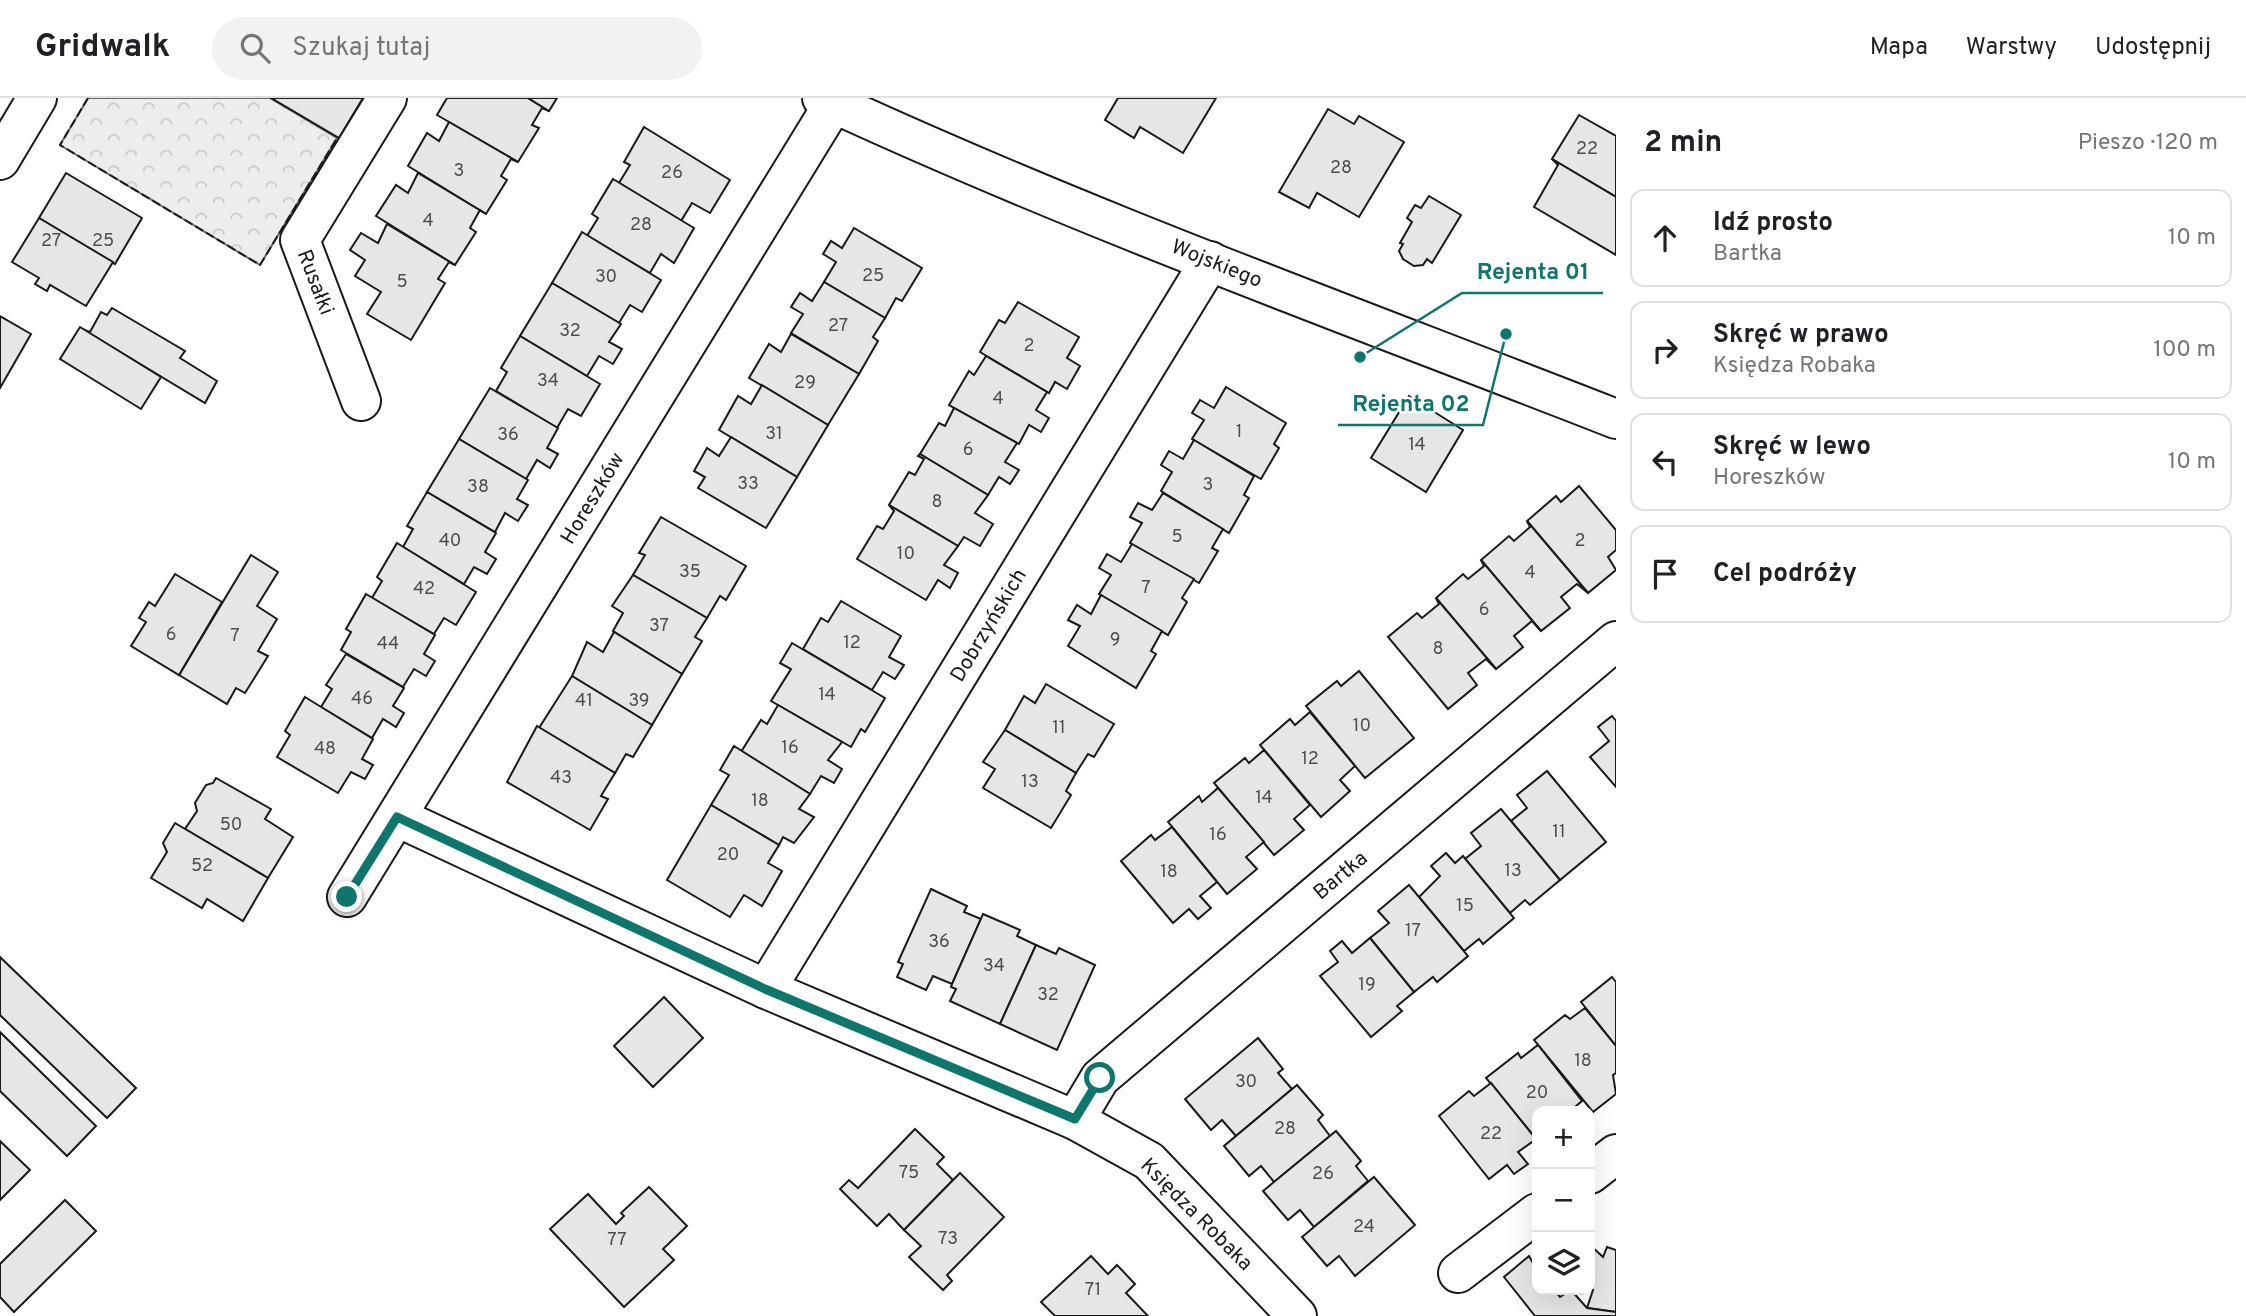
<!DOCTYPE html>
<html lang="pl">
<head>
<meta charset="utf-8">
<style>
	:root { --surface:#fff; --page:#f2f2f2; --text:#202124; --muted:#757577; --line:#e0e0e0 }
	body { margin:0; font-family:Overpass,sans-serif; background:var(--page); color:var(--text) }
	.controls { position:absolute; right:21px; bottom:21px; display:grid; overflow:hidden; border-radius:14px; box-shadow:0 7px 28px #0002 }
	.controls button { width:63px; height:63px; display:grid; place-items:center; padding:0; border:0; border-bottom:2px solid var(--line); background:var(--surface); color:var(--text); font:35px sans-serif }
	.stop { position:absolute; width:21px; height:21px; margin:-16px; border:5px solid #0f766e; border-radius:50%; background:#fff }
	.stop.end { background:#0f766e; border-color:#fff; box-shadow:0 2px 7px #0008 }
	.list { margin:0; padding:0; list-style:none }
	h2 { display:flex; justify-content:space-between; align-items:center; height:91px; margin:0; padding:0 28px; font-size:30px }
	h2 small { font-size:23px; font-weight:400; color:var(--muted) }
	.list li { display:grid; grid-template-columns:46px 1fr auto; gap:21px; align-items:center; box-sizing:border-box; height:98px; margin:0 14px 14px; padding:0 14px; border:2px solid var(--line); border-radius:14px }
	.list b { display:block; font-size:26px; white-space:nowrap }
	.list p { margin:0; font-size:23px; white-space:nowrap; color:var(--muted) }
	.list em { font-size:23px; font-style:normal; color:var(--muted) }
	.icon { flex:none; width:38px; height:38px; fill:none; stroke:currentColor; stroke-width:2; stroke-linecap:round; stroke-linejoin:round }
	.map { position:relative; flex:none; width:1616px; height:1218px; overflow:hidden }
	header { display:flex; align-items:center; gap:42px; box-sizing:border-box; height:98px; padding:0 35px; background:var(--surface); border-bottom:2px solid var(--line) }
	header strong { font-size:33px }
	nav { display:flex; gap:38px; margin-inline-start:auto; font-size:24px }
	.search { width:490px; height:63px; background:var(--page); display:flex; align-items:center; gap:18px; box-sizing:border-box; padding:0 24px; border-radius:38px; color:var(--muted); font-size:26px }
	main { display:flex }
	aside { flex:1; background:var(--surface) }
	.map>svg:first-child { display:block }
</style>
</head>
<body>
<header>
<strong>Gridwalk</strong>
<div class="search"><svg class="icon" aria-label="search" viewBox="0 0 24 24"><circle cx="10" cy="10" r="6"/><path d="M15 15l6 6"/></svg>Szukaj tutaj</div>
<nav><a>Mapa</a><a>Warstwy</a><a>Udostępnij</a></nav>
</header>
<main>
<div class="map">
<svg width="1616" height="1218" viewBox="0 0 1616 1218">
	<defs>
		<pattern id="park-crowns" width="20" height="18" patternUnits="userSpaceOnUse" patternTransform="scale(1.75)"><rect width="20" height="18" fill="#ededed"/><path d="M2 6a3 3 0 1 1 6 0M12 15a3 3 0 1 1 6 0" fill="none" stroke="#cbcbcb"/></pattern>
	</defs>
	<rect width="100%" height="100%" fill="#fff"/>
	<!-- park -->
	<polygon fill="url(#park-crowns)" stroke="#6a6a6a" stroke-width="2" points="88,0 270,0 337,40 260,167 60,47"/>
	<!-- building -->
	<g fill="#e6e6e6" stroke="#1a1a1a" stroke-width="2">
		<polygon points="271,0 363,0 339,40"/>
		<polygon points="447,0 528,0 549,13 542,10 532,27 539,30 518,64 437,17"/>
		<polygon points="528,0 557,0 549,13"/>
		<polygon points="1118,0 1216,0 1183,55 1140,29 1134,40 1105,22"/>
		<polygon points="1328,11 1354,26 1359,18 1404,44 1359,119 1317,95 1309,110 1279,94"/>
		<polygon points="1579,17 1616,38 1616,99 1552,61"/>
		<polygon points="449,24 518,64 511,61 501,78 507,82 486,116 408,68 427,35 439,43"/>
		<polygon points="644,29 730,82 710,115 692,105 681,123 619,85 630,67 624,64"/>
		<polygon points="1552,61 1616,99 1616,157 1534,109 1558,67"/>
		<polygon points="66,75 142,120 115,166 39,120"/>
		<polygon points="418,75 486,116 480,112 470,130 476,134 455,167 376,118 396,87 408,95"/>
		<polygon points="613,81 694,130 674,165 661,156 650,175 587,138 598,120 592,116"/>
		<polygon points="1429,98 1461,117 1432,165 1427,161 1423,167 1414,168 1403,161 1399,153 1403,146 1400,145 1412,124 1407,120 1415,107 1421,110"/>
		<polygon points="39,120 113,164 86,208 50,187 47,193 35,186 39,180 12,164"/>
		<polygon points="387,126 455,167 449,164 438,181 445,185 411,242 367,216 381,194 355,178 365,162 350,152 361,135 378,145"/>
		<polygon points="854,130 922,170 902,203 896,200 885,220 824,184 836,164 823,156 831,143 842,150"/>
		<polygon points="582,134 661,182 642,214 630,207 619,225 552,185"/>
		<polygon points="824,184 885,220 873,239 878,243 859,276 791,235 803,216 791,209 800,195 812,203"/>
		<polygon points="552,185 621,226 609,244 622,251 613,266 599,258 587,278 520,238"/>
		<polygon points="1018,204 1079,239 1067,260 1080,268 1067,291 1055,284 1049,295 980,254 999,222 1005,225"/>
		<polygon points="112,210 185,253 180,260 217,283 205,305 82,231 90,234 101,214 107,217"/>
		<polygon points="0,218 31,236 0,290"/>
		<polygon points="80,229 161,279 141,311 60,261"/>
		<polygon points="791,236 859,276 828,327 749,280 769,246 781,254"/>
		<polygon points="520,238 600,286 581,318 568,311 557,330 496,293 507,274 501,270"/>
		<polygon points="986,258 1047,294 1036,312 1049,320 1041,334 1029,327 1019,346 949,307 969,273 974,277"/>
		<polygon points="762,287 828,327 797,379 719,332 738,298 751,306"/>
		<polygon points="1226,289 1286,325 1274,346 1279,350 1261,381 1192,341 1204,322 1192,315 1200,302 1214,310"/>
		<polygon points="490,290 558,330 547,350 558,356 550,370 537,362 526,381 459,341"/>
		<polygon points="1409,298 1463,332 1426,394 1371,360"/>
		<polygon points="954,310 1017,345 1005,364 1019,372 1010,386 999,379 988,397 920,356 939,325 945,328"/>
		<polygon points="731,339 797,379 766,430 698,390 705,379 694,373 707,350 719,358"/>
		<polygon points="459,341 528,382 517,401 528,407 518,423 505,415 495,434 427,394"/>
		<polygon points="1194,342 1254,378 1244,397 1249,400 1229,435 1161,393 1172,374 1161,367 1169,353 1183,361"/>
		<polygon points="920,356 988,397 975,415 993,426 980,448 964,439 958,448 889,407 909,374 915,377 924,361 918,358"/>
		<polygon points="1579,388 1616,432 1616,452 1608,459 1616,472 1588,495 1527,423 1556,398 1561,404"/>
		<polygon points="427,394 496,435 485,454 496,461 487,476 474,469 464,486 403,449 413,431 407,428"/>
		<polygon points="1163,395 1223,431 1212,450 1218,453 1199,485 1130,445 1142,425 1130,419 1138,405 1152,412"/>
		<polygon points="889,407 958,448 944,467 958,475 950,490 938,482 926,502 857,461 877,428 883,431 894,413"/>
		<polygon points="661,419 746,468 726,502 720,498 707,520 633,477 645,457 639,455"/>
		<polygon points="1527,423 1588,495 1577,486 1561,499 1570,510 1541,533 1481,462 1509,438 1514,443 1530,429"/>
		<polygon points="397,445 476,494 456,527 444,520 434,536 372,500 382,483 377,479"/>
		<polygon points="1132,446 1194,481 1182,500 1187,504 1168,537 1099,496 1111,477 1099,470 1107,456 1121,464"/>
		<polygon points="251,457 278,474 257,508 277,521 258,553 268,558 245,595 236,590 227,606 179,577"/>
		<polygon points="1481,462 1541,533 1532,523 1514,538 1523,549 1496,571 1436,500 1463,476 1468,481 1484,468"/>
		<polygon points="175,476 222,504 179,577 131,548 146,524 139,520 149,504 155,508"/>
		<polygon points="633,477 707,520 695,539 702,543 682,576 613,533 623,515 612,508"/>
		<polygon points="366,496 435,537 424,556 435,563 426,578 414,571 403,589 341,552 351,534 346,531"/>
		<polygon points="1101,497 1162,533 1151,553 1156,556 1136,590 1068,548 1080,528 1068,522 1077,507 1091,516"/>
		<polygon points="1436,500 1496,571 1486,561 1468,575 1477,587 1448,611 1388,539 1417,515 1422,520 1439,506"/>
		<polygon points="841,503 901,538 889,559 904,567 895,581 883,574 872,592 803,551 821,520 828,524"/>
		<polygon points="614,534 682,576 652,627 572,578 587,544 603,554"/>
		<polygon points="792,545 885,600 865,634 861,631 851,649 771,603 791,571 780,565"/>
		<polygon points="346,556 404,590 393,608 404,615 396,629 383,621 372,640 321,609 332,591 326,587"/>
		<polygon points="1359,573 1414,640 1365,680 1306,608 1337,583 1341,588"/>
		<polygon points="572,578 652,627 633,659 626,656 615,675 539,630"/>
		<polygon points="1046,586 1114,626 1094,659 1088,656 1076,675 1005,632 1024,598 1035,605"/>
		<polygon points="305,599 373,641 362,661 373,667 365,681 351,674 338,695 277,659 290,637 285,633"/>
		<polygon points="778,607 842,644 828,662 842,671 834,685 821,678 810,696 741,654 761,622 767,626"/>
		<polygon points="1310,614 1355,668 1340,682 1350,693 1321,719 1260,647 1290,621 1295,627"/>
		<polygon points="1612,618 1616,623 1616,689 1590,659 1609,643 1598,629"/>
		<polygon points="537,628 615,675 601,698 608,701 590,732 507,684"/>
		<polygon points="1005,632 1076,675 1066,693 1071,697 1051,730 983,690 995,671 983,664"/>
		<polygon points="734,648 810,696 799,711 814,719 794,745 783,739 779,747 711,707 729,677 720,672"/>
		<polygon points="1264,652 1310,707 1294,721 1304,732 1274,757 1214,685 1245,660 1249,665"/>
		<polygon points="1547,673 1606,744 1560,782 1511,723 1527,710 1517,697"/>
		<polygon points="216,680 271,711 265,721 293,739 268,780 185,731 197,713 195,705 206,687 213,685"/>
		<polygon points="1218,690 1264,744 1246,759 1257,771 1227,796 1168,724 1199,698 1202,704"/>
		<polygon points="711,707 779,747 768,765 782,773 762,808 744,797 730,819 667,782"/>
		<polygon points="1501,711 1560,782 1530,807 1525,802 1510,815 1465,761 1481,748 1471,735"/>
		<polygon points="175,725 268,780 243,823 207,801 202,810 151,780 167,754 163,745"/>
		<polygon points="1172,729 1217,784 1200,798 1211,810 1198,821 1189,811 1173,825 1121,763 1151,737 1155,742"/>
		<polygon points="1446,755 1455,765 1463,758 1514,820 1483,846 1479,841 1464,853 1419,799 1440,778 1431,768"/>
		<polygon points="1409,787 1468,858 1437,884 1433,879 1414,894 1370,840 1389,825 1378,813"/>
		<polygon points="931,791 967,808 964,814 981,821 952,886 933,878 926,892 897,879 903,866 898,864"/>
		<polygon points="983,816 1020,832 1017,838 1036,847 1000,926 950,903 956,891 951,889 952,886"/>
		<polygon points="1370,840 1414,894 1397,908 1402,913 1371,939 1320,878 1338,864 1330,853 1342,843 1352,855"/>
		<polygon points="1036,847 1056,856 1059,850 1095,867 1057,952 1000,926"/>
		<polygon points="0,859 136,990 107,1020 0,917"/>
		<polygon points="1612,879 1616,884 1616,948 1581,904"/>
		<polygon points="664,899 703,940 653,989 614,948"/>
		<polygon points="1585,910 1616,948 1616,975 1613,977 1616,996 1593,1014 1534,942 1565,917 1570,921"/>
		<polygon points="0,934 96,1028 67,1058 0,993"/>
		<polygon points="1258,940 1283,971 1278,975 1292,991 1236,1038 1222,1022 1211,1032 1185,1001"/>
		<polygon points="1538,947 1582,1003 1570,1013 1537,1013 1537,1042 1486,980 1518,955 1521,960"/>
		<polygon points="1491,985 1536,1041 1518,1054 1528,1066 1514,1076 1507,1067 1489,1081 1439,1018 1469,993 1474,998"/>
		<polygon points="1297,987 1323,1017 1318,1022 1330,1038 1274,1084 1261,1068 1249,1078 1224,1048"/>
		<polygon points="915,1031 944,1059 937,1066 953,1082 904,1132 889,1116 877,1128 840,1091 849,1082 858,1090"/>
		<polygon points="1336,1033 1361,1063 1356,1068 1368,1083 1314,1129 1300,1112 1288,1122 1263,1093"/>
		<polygon points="0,1043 30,1072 0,1102"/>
		<polygon points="960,1075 1004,1119 947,1177 952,1183 943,1192 909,1159 921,1148 904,1132"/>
		<polygon points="1374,1079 1415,1127 1355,1178 1339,1158 1327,1168 1302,1139"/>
		<polygon points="649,1089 687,1128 663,1151 674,1162 624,1209 550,1131 588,1096 616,1126 624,1118 621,1115"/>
		<polygon points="65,1102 96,1133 14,1214 0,1199 0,1166"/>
		<polygon points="1590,1147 1603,1159 1607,1149 1616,1152 1616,1214 1587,1210 1593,1192 1590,1190"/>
		<polygon points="1091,1158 1108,1176 1117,1167 1135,1186 1126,1195 1148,1218 1055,1218 1041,1204"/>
		<polygon points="1529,1158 1537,1172 1537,1192 1554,1192 1560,1199 1571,1192 1587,1210 1616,1214 1616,1218 1535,1218 1504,1179"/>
	</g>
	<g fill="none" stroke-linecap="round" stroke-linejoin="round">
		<defs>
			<g id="street">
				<path d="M822,0C1081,120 1350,217 1616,321"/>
				<polyline points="0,62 37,0"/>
				<polyline points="361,303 300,142 387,0"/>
				<polyline points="397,719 766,891 1075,1022 1149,1063 1297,1218"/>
				<polyline points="347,799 837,0"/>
				<polyline points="766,891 1210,163"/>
				<polyline points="1075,1022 1100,980 1616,543"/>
				<polyline points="1590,1076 1616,1056"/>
				<polyline points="1458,1175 1537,1115"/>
			</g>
		</defs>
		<!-- street casing -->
		<use href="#street" stroke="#1a1a1a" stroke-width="42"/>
		<!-- street -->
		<use href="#street" stroke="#fff" stroke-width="38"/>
		<!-- fence -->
		<polyline stroke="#1a1a1a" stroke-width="2" stroke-dasharray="9 3.5" stroke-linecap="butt" points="88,0 60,47 260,167 337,40"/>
	</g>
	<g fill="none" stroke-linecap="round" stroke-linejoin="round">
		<!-- route -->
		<polyline stroke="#0f766e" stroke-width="9" points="347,799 397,719 765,891 1075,1021 1100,980"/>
	</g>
	<g text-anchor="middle" stroke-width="5" stroke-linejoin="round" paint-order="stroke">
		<!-- number labels -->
		<g font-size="18" fill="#4d4d4d">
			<text x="1587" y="56">22</text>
			<text x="1341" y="75">28</text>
			<text x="459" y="78">3</text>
			<text x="672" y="80">26</text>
			<text x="428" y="128">4</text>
			<text x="641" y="132">28</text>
			<text x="51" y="148">27</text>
			<text x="103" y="148">25</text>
			<text x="873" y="183">25</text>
			<text x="606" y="184">30</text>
			<text x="402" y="189">5</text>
			<text x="838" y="233">27</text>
			<text x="570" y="238">32</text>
			<text x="1029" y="253">2</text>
			<text x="548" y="288">34</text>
			<text x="805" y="290">29</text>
			<text x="998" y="306">4</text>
			<text x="1239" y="339">1</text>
			<text x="774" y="341">31</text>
			<text x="508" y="342">36</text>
			<text x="1417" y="352">14</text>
			<text x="968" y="357">6</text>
			<text x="748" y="391">33</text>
			<text x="1208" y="392">3</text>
			<text x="478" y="394">38</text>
			<text x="937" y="409">8</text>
			<text x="1177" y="444">5</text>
			<text x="450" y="448">40</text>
			<text x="1580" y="448">2</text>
			<text x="906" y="461">10</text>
			<text x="690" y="479">35</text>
			<text x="1530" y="480">4</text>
			<text x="1146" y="495">7</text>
			<text x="424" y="496">42</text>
			<text x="1484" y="517">6</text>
			<text x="659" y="533">37</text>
			<text x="171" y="542">6</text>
			<text x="235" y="543">7</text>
			<text x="1115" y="547">9</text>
			<text x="852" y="550">12</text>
			<text x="388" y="551">44</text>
			<text x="1438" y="556">8</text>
			<text x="827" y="602">14</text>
			<text x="362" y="606">46</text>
			<text x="584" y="608">41</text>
			<text x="639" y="608">39</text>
			<text x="1362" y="633">10</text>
			<text x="1059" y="635">11</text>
			<text x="790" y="655">16</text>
			<text x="325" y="656">48</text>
			<text x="1310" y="666">12</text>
			<text x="561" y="685">43</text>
			<text x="1030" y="689">13</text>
			<text x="1264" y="705">14</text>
			<text x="760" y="708">18</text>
			<text x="231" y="732">50</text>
			<text x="1559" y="739">11</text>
			<text x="1218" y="742">16</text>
			<text x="728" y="762">20</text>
			<text x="202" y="773">52</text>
			<text x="1513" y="778">13</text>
			<text x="1169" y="779">18</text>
			<text x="1465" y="813">15</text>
			<text x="1413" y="838">17</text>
			<text x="939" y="849">36</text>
			<text x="994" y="873">34</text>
			<text x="1367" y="892">19</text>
			<text x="1048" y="902">32</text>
			<text x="1583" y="968">18</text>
			<text x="1246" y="989">30</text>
			<text x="1537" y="1000">20</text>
			<text x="1285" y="1036">28</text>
			<text x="1491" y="1041">22</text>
			<text x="909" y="1080">75</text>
			<text x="1323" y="1081">26</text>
			<text x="1364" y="1134">24</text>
			<text x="948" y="1146">73</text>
			<text x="617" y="1147">77</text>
			<text x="1093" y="1197">71</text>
		</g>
		<!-- street labels -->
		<g font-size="21" fill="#1a1a1a" stroke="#fff">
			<text transform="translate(1217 165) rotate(22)" y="7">Wojskiego</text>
			<text transform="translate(316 184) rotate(69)" y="7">Rusałki</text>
			<text transform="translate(592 400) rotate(-59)" y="7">Horeszków</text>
			<text transform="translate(988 527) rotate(-59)" y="7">Dobrzyńskich</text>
			<text transform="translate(1340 777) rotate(-40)" y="7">Bartka</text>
			<text transform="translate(1197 1116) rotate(45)" y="7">Księdza Robaka</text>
		</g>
	</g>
	<!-- callouts -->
	<path fill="none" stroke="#0f766e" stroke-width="2.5" d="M1360 259L1462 195H1603M1506 236L1483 327H1338"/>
	<g fill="#0f766e" stroke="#fff" stroke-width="2.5">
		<circle cx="1360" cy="259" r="7"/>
		<circle cx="1506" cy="236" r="7"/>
	</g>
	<g font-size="23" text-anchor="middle" font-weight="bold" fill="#0f766e" stroke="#fff" stroke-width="5" stroke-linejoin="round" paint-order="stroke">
		<text x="1533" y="181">Rejenta 01</text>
		<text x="1411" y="313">Rejenta 02</text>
	</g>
</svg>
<div class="controls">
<button>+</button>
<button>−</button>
<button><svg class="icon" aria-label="layers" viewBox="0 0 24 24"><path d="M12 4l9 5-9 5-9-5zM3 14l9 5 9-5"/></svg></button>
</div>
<div class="stop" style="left:1100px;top:980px"></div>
<div class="stop end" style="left:347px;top:799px"></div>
</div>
<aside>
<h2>2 min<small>Pieszo · 120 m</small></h2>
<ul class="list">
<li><svg class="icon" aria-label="ahead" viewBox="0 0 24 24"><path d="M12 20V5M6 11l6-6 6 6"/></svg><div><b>Idź prosto</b><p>Bartka</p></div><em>10 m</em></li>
<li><svg class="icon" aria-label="right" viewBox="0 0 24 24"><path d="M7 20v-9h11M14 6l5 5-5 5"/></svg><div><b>Skręć w prawo</b><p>Księdza Robaka</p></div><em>100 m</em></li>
<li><svg class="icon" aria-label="left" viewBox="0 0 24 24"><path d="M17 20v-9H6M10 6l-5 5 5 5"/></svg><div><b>Skręć w lewo</b><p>Horeszków</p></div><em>10 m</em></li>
<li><svg class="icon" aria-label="arrive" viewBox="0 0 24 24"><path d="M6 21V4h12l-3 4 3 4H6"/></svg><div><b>Cel podróży</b></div></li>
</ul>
</aside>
</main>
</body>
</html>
